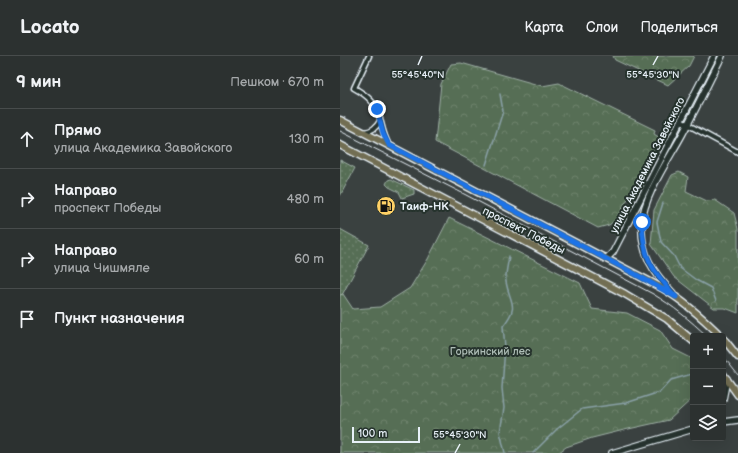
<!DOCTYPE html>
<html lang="ru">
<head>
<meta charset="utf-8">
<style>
	:root { --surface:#2c3130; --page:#343938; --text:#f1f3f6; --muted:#a6a9ab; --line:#484c4c }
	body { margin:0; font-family:"Balsamiq Sans",sans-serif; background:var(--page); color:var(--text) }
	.controls { position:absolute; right:12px; bottom:12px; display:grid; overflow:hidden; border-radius:4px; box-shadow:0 4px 16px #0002 }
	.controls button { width:36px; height:36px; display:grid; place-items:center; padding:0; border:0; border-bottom:1px solid var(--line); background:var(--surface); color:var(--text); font:20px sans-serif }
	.scale { position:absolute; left:12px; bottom:10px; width:68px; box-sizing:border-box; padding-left:4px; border:2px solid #e8f1f8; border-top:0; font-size:11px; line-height:14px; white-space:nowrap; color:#e8f1f8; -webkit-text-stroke:3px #26332d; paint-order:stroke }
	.stop { position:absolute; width:12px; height:12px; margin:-9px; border:3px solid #1a73e8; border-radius:50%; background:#fff }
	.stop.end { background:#1a73e8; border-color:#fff; box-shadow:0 1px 4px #0008 }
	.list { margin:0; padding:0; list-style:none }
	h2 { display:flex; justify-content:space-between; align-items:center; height:52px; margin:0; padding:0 16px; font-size:17px }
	h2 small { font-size:13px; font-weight:400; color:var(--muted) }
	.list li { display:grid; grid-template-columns:26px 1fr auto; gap:12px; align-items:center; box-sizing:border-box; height:60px; padding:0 16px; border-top:1px solid var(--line) }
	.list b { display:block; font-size:15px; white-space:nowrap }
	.list p { margin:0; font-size:13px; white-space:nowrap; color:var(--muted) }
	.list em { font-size:13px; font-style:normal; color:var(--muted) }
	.icon { flex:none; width:22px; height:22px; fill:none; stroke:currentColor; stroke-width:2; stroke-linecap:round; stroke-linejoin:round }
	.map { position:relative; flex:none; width:398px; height:397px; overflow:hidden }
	header { display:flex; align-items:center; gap:24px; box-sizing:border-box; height:56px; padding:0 20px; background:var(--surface); border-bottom:1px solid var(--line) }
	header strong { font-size:19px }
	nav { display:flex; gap:22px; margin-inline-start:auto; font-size:14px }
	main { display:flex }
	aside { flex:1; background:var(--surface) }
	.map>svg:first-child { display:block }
</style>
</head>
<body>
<header>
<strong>Locato</strong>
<nav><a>Карта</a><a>Слои</a><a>Поделиться</a></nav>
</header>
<main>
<aside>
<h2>9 мин<small>Пешком · 670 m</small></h2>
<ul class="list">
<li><svg class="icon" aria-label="ahead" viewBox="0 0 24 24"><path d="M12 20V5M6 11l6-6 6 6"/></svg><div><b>Прямо</b><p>улица Академика Завойского</p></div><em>130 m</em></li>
<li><svg class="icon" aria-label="right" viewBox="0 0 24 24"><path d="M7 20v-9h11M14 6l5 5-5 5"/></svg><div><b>Направо</b><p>проспект Победы</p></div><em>480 m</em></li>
<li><svg class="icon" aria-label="right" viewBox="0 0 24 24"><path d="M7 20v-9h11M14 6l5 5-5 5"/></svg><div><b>Направо</b><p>улица Чишмяле</p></div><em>60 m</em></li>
<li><svg class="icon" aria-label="arrive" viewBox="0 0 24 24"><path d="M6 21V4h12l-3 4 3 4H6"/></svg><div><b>Пункт назначения</b></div></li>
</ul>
</aside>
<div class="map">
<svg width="398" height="397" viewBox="0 0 398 397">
	<defs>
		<pattern id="grass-dots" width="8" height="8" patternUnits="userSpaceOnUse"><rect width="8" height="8" fill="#566e54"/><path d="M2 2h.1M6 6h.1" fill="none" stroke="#6e836d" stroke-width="1.8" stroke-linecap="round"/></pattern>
		<pattern id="forest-crowns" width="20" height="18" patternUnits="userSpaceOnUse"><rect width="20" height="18" fill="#566e54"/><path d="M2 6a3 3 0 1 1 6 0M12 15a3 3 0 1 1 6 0" fill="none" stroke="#6e836d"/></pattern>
	</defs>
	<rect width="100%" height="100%" fill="#3a4140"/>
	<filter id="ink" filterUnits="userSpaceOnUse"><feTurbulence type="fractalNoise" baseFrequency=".025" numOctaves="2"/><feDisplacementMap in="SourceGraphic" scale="8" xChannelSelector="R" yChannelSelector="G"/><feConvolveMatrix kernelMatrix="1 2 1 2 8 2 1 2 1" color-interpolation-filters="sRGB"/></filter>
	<g filter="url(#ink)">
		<!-- grass -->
		<g fill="url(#grass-dots)" stroke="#9fb0a6">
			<polygon points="0,104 15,112 0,140"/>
			<polygon points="51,123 74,134 74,138 62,142 59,136 49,131 46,128 48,124"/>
			<polygon points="0,173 29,189 2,239 0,241"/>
		</g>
		<!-- forest -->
		<g fill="url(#forest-crowns)" stroke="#9fb0a6">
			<polygon points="273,0 354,0 349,10 328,29 275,4"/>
			<polygon points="121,7 202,30 219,27 315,74 314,78 320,82 277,163 269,169 258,172 95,86 101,28 111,8"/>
			<polygon points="339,116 348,121 346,135 367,145 375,144 394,157 398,173 398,257 385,252 374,252 334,221 311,188 314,154 332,119"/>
			<polygon points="109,162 240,227 252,253 287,257 320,274 333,293 353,303 353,342 329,364 284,374 252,382 226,391 218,397 0,397 0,239 3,238 13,253 40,251 70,232 88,203"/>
		</g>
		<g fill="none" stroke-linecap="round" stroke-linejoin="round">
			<!-- stream -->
			<g stroke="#8aa1a8" stroke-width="1.5">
				<polyline points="146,109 163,55 160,38"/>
				<polyline points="323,147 317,166 321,186 334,200 340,212 356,224 371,232 376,245"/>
				<path d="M165,397L160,376L164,352L162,332L165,291L163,270C180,249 170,248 166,226C165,218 168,208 169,200"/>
				<polyline points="193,397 217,373 242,353 286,347 320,336 331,324 352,318 353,315"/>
			</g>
			<defs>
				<g id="street">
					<path d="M29,0L14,32C25,38 36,46 39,59C42,69 43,79 49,89"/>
					<polyline points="341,65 398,96"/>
					<path d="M24,76C32,75 36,72 40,65"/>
				</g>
				<g id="secondary">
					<polyline points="266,203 273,196 374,0"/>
					<path d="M333,237C313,216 300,198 302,167C303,141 329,103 342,79C356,53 369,26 382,0"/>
					<polyline points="383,343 387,323"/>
					<polyline points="383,366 398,364"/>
					<polyline points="272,397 353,373"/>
				</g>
				<g id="primary">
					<path d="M0,64L322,232C344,245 363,262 381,280"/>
					<polyline points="0,89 285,238 327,263 353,285"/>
					<polyline points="383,282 398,301"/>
					<polyline points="383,318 398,339"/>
				</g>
			</defs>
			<!-- street casing -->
			<use href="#street" stroke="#e8f1f8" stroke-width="7"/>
			<!-- secondary casing -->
			<use href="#secondary" stroke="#e8f1f8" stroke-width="8"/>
			<!-- primary casing -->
			<use href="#primary" stroke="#e8f1f8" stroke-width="9"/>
			<!-- street -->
			<use href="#street" stroke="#26332d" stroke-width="4"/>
			<!-- secondary -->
			<use href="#secondary" stroke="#26332d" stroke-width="5.5"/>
			<!-- primary -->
			<use href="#primary" stroke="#726e52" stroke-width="6"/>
			<!-- tram -->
			<g stroke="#e8f1f8" stroke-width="1">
				<path d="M0,75L126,139L313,238C333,250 350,264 367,280"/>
				<polyline points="383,300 398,319"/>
			</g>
		</g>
	</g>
	<g fill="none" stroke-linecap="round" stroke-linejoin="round" filter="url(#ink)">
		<!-- route -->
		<path stroke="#1a73e8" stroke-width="5" d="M37,53L43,77L49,89L295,218L336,241C312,214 303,203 302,166"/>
	</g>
	<!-- ticks -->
	<path fill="none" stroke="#e8f1f8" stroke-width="1.5" d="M78,9L82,0M313,9L318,0M115,397L120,388"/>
	<!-- icons -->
	<defs>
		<symbol id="fuel-disc" viewBox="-11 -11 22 22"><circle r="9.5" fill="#ffd166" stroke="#26332d"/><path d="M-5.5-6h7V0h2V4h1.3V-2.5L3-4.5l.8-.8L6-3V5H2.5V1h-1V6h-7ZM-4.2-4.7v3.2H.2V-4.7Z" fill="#111"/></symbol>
	</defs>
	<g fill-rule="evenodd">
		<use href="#fuel-disc" x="35" y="139" width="22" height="22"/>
	</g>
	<g text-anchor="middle" stroke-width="4" stroke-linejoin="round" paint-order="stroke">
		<!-- street labels -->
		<g font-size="11" fill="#e8f1f8" stroke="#26332d">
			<text transform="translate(307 109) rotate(-63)" y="4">улица Академика Завойского</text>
			<text transform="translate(184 174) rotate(27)" y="4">проспект Победы</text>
		</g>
		<!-- poi labels -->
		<g font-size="11" font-weight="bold" fill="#e8f1f8" stroke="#26332d" text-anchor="start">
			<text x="60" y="154">Таиф-НК</text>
		</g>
		<!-- park labels -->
		<g font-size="11" fill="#aebdb6" stroke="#26332d">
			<text x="150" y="299">Горкинский лес</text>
		</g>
	</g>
	<g font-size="10" text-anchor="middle" fill="#e8f1f8" stroke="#26332d" stroke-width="4" stroke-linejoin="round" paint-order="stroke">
		<text x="78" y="22">55°45'40"N</text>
		<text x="313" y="22">55°45'30"N</text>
		<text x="120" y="382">55°45'30"N</text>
	</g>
</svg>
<div class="controls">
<button>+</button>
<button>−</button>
<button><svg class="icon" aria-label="layers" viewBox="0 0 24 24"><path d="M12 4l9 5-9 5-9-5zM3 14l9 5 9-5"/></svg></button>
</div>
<div class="scale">100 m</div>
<div class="stop" style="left:302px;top:166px"></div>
<div class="stop end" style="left:37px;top:53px"></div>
</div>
</main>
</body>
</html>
